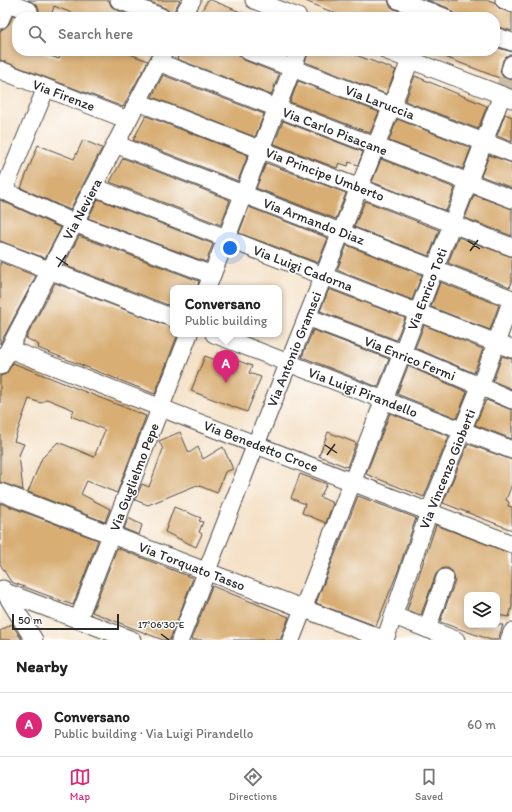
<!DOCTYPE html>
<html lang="en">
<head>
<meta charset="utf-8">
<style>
	:root { --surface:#fff; --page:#f6f6f6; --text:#222; --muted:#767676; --line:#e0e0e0; --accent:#db2777 }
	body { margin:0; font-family:Itim,sans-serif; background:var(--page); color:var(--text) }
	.controls { position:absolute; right:12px; bottom:12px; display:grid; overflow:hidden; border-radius:8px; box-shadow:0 2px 6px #0003 }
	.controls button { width:36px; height:36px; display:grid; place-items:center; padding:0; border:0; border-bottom:1px solid var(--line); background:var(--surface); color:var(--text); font:20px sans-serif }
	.scale { position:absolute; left:12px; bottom:10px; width:107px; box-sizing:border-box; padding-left:4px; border:2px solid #2b2b2b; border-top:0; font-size:11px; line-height:14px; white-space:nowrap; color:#2b2b2b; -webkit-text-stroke:3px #fff; paint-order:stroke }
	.you { position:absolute; left:230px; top:248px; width:14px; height:14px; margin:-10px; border:3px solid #fff; border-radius:50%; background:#1a73e8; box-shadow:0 0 0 6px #1a73e833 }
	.badge { display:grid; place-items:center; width:26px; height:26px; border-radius:50%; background:var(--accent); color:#fff; font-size:13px; font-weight:700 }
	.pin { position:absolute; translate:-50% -33px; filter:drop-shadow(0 1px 2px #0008) }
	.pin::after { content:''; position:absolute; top:21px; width:14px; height:12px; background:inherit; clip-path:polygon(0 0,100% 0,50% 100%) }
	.popup { position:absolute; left:170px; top:285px; width:112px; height:52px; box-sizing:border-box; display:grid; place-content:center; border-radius:8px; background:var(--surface); filter:drop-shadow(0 1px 3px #0005); font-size:13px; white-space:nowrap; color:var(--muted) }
	.popup b { font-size:15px; color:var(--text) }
	.popup::after { content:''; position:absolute; left:50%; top:100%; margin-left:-8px; border:8px solid transparent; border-top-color:var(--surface) }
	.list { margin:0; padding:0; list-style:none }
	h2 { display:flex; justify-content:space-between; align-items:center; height:52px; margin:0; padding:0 16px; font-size:17px }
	h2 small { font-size:13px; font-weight:400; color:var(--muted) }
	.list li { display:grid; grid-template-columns:26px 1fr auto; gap:12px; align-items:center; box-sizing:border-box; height:64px; padding:0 16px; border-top:1px solid var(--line) }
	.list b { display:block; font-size:15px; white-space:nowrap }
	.list p { margin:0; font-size:13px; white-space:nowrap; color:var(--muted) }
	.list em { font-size:13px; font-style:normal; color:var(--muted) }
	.icon { flex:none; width:22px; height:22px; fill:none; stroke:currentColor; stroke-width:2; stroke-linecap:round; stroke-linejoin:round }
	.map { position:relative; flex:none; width:512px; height:640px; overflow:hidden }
	.search { position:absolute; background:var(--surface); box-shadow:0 2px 6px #0003; left:12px; right:12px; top:12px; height:44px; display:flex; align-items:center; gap:10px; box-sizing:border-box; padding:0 14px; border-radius:16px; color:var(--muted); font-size:15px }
	.sheet { height:116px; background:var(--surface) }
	nav { display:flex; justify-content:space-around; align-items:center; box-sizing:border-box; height:56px; border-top:1px solid var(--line); background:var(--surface); font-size:11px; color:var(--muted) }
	nav a { display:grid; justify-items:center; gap:2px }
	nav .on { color:var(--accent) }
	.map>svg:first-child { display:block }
</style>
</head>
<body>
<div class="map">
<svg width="512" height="640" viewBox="0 0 512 640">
	<rect width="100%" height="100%" fill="#fff"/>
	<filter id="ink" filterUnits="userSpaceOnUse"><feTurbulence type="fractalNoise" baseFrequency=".025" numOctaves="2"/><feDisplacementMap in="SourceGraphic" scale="8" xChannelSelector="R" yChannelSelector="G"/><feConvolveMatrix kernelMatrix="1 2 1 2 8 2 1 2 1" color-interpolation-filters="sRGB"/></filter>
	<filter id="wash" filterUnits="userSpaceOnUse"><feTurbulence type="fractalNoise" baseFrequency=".012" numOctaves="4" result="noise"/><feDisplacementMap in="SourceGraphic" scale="16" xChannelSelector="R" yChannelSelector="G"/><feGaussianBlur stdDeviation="0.9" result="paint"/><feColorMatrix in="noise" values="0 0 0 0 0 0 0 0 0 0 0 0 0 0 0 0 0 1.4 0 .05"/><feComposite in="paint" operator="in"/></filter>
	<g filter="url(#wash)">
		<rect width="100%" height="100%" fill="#f4e1c7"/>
		<g id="blocks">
			<!-- building -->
			<g fill="#d8ae74">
				<polygon points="28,0 109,0 111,6 115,9 134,17 82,17 54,6 51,17 37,17 39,10 37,5"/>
				<polygon points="146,0 180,0 171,17 169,11 165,8"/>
				<polygon points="208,0 211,0 253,17 198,17"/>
				<polygon points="303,0 388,0 390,6 394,9 415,17 344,17"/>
				<polygon points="427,0 488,0 494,2 500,9 512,13 512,31 495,26 495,17 457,17 448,8"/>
				<polygon points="13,15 17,17 17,51 37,51 59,59 62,51 122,51 148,61 123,107 0,60 0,33 1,30 9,24"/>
				<polygon points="495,47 512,52 512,54 506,56 503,60 500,72 503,77 512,80 512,83 432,52 495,51"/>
				<polygon points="180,51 238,51 240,57 244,60 279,74 271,95 177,59"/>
				<polygon points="309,51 345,51 396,70 386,94 305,62"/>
				<polygon points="163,75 264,114 255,137 152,97"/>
				<polygon points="415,76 487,106 478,129 405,101"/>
				<polygon points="298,81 379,112 370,133 290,102"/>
				<polygon points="505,114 512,117 512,142 497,136"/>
				<polygon points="146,116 248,155 238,181 133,140"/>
				<polygon points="397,119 471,148 463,169 389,141"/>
				<polygon points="283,121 363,152 358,165 349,162 348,166 339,163 337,168 274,144"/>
				<polygon points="83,140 102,148 70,210 21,188 38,145 74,159"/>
				<polygon points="489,155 512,163 512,188 481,176"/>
				<polygon points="123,158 230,200 221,225 110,182"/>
				<polygon points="381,159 455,188 446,211 372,182"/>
				<polygon points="266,163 346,193 336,219 256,188"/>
				<polygon points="474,195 512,209 512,236 465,218"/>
				<polygon points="98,199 213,244 206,262 88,218"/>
				<polygon points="0,200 61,228 45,258 0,241"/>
				<polygon points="365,201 439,230 429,256 354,227"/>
				<polygon points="249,207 328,238 318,263 239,233"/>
				<polygon points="79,236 199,281 197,288 173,288 173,307 64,265"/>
				<polygon points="458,237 512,257 512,282 510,287 448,263"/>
				<polygon points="347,245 422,275 412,300 337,270"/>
				<polygon points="0,262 36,276 0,344"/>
				<polygon points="440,282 499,305 490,330 431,307"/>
				<polygon points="55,283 173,328 173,334 178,334 155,394 38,348 39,345 26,338"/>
				<polygon points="329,289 405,318 396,340 320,311"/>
				<polygon points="424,325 483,349 474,373 415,348"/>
				<polygon points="313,330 389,359 378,387 302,357"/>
				<polygon points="218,353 252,366 249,373 261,377 247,412 191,391 205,356 216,360"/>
				<polygon points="502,356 512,359 512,389 493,381"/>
				<polygon points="13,363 146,416 117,493 87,481 81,494 110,509 105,522 28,492 42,458 58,442 94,457 105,430 71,416 74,410 47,399 41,403 29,399 14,441 24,444 19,455 23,490 0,482 0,376 6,374"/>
				<polygon points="408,366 467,392 457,418 397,394"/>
				<polygon points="486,400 512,410 512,439 475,425"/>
				<polygon points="390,413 449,436 424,497 366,474"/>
				<polygon points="180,432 189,453 198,447 203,459 223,447 233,469 225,472 217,493 197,485 148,505 135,500 142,484 149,487 163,449 159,441"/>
				<polygon points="328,432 356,443 347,467 319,456"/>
				<polygon points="468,444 512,460 512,484 506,500 509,502 508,506 512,507 512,530 443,503"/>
				<polygon points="300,474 327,484 320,497 333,503 326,523 302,513 305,504 291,498"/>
				<polygon points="358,496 416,518 398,571 376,626 316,603"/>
				<polygon points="0,503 98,540 73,605 11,582 0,564"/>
				<polygon points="174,507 201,518 199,521 203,522 199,532 202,534 196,547 165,532"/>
				<polygon points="128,518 142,525 139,535 124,529"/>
				<polygon points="436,525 512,554 512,607 509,617 497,615 497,595 467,595 467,625 503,625 498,640 491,640 440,622 455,581 453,572 448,568 443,568 436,574 421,615 407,610"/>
				<polygon points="117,548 193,578 170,640 163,640 92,612"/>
				<polygon points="212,586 289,617 280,640 191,640"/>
				<polygon points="12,624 22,640 0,640 0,631"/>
			</g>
		</g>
	</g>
	<g filter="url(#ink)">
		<use href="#blocks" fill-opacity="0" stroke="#494642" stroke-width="1"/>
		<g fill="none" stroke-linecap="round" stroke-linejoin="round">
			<!-- minor-tunnel -->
			<polyline stroke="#ccbda8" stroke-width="17" stroke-dasharray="17 8" stroke-linecap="butt" points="502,95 510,70"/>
			<defs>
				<g id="minor">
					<polyline points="1,0 29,11"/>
					<polyline points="119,0 161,17"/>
					<polyline points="254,0 298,17"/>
					<polyline points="398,0 444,17"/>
					<polyline points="504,0 512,3"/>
					<polyline points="182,17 192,0"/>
					<polyline points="0,20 9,0"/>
					<polyline points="495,36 512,42"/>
					<polyline points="248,51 512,153"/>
					<polyline points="387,51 512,99"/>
					<polyline points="158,62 512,199"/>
					<polyline points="0,70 128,120"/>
					<polyline points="510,70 512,64"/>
					<polyline points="138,102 512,247"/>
					<polyline points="115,144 512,299"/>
					<polyline points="94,187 512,349"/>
					<polyline points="0,189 74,223 212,275"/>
					<polyline points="4,190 46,88"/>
					<polyline points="0,251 173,318"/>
					<polyline points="207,288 299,51"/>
					<polyline points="307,317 402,353 512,400"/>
					<polyline points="214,334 512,450"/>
					<polyline points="9,349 512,544"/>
					<polyline points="0,366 164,51"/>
					<polyline points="0,492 385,640"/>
					<polyline points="3,589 34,640"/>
					<polyline points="0,590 132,640"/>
					<polyline points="394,616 456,640"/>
					<polyline points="78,620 189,334"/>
					<polyline points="427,629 445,578"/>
					<polyline points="180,640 256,444 414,51"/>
					<polyline points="291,640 502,95"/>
					<polyline points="385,640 429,512 480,387 512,299"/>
					<polyline points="509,640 512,632"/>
				</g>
			</defs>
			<!-- minor casing -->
			<use href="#minor" stroke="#494642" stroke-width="19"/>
			<!-- minor -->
			<use href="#minor" stroke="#fff" stroke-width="17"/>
		</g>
	</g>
	<!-- ticks -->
	<path fill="none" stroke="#2b2b2b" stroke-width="1.5" d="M468,241L480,249M470,251L478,240M56,257L68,265M58,267L66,255M325,445L337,453M327,455L335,444M161,634L169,640"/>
	<g text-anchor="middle" stroke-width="3" stroke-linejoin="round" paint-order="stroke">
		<!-- street labels -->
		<g font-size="14" fill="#2b2b2b" stroke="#fff">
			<text transform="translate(64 95) rotate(21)" y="5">Via Firenze</text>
			<text transform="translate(380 102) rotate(21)" y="5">Via Laruccia</text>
			<text transform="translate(335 131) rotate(21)" y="5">Via Carlo Pisacane</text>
			<text transform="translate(325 174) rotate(21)" y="5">Via Principe Umberto</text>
			<text transform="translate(82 209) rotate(-62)" y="5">Via Neviera</text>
			<text transform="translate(314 221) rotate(21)" y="5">Via Armando Diaz</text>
			<text transform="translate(303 268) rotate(21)" y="5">Via Luigi Cadorna</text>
			<text transform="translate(427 289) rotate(-69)" y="5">Via Enrico Toti</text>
			<text transform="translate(294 349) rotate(-68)" y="5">Via Antonio Gramsci</text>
			<text transform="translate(410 358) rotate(22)" y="5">Via Enrico Fermi</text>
			<text transform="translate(363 392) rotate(21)" y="5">Via Luigi Pirandello</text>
			<text transform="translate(261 446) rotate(21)" y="5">Via Benedetto Croce</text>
			<text transform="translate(447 469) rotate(-68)" y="5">Via Vincenzo Gioberti</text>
			<text transform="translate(134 477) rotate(-69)" y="5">Via Guglielmo Pepe</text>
			<text transform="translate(192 566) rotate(21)" y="5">Via Torquato Tasso</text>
		</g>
	</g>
	<g font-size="10" text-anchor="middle" fill="#2b2b2b" stroke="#fff" stroke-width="3" stroke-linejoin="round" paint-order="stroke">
		<text x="161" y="628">17°06'30"E</text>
	</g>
</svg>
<div class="controls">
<button><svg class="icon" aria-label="layers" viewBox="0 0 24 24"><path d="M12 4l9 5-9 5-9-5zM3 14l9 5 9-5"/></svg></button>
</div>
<div class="scale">50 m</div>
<div class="you"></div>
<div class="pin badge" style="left:226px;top:383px">A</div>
<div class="popup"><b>Conversano</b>Public building</div>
<div class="search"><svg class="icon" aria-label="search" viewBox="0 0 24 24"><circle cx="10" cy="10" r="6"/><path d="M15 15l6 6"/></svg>Search here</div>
</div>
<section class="sheet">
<h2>Nearby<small></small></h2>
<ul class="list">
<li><span class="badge">A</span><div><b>Conversano</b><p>Public building · Via Luigi Pirandello</p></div><em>60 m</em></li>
</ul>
</section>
<nav>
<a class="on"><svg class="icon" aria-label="map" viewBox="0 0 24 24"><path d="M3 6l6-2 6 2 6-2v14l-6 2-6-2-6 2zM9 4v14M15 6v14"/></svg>Map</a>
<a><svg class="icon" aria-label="directions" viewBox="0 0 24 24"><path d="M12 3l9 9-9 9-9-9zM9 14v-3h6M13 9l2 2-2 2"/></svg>Directions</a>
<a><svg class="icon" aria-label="saved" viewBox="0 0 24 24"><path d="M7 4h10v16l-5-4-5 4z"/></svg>Saved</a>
</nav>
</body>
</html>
